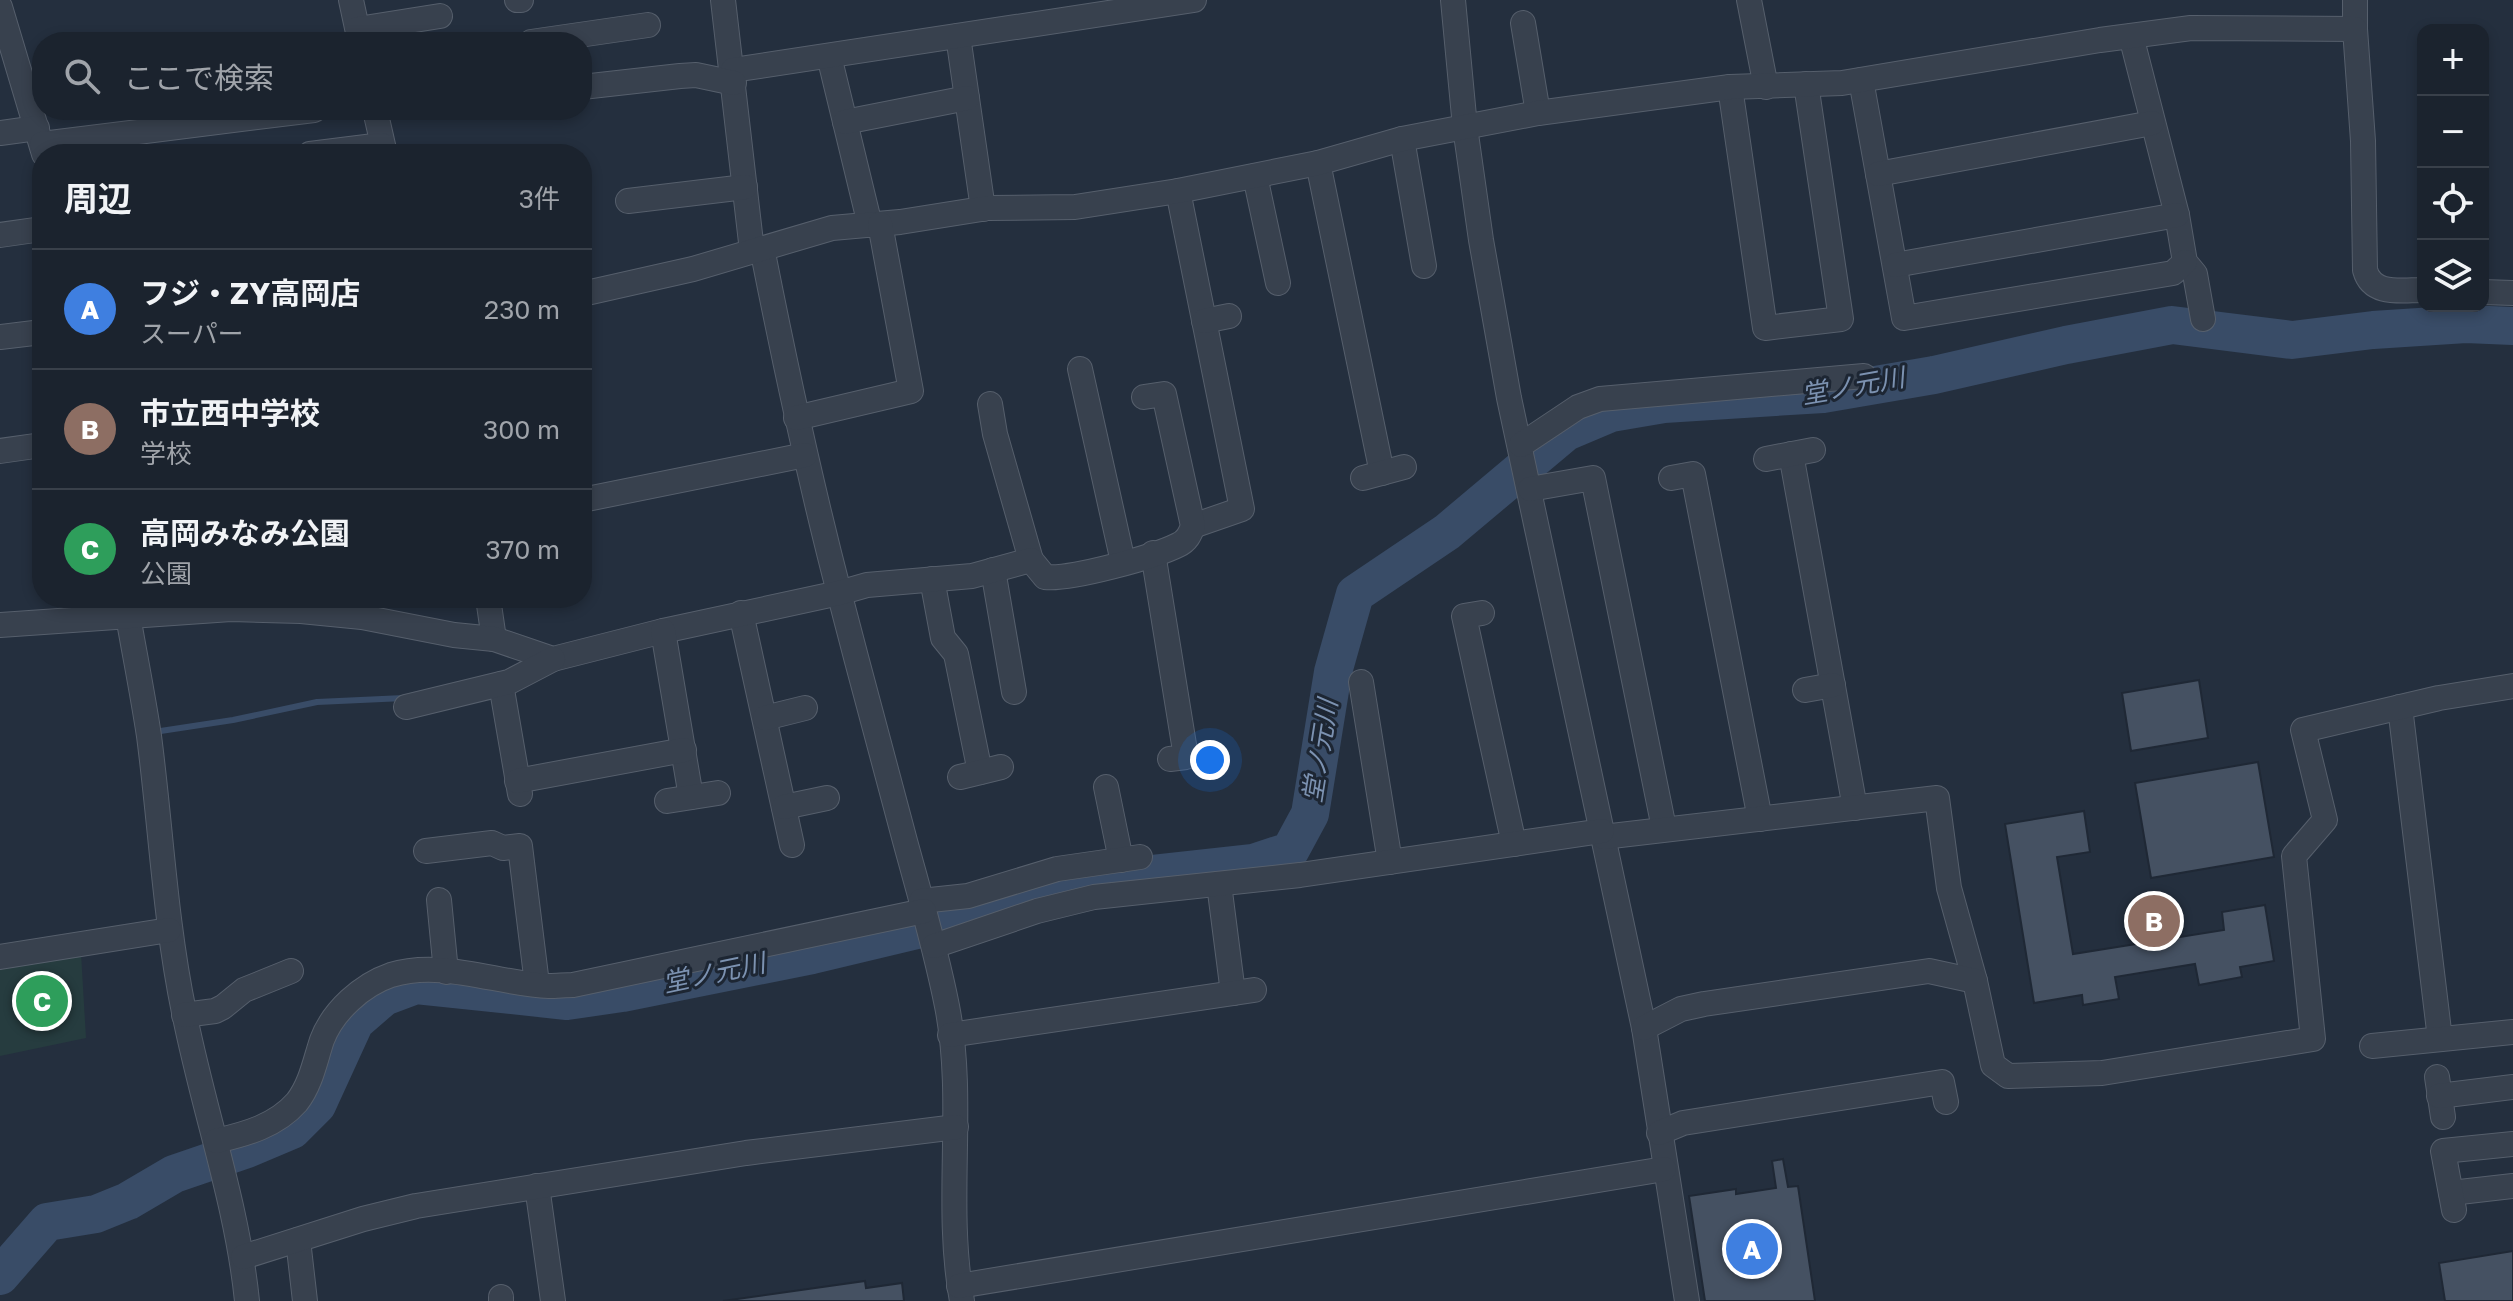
<!DOCTYPE html>
<html lang="ja">
<head>
<meta charset="utf-8">
<style>
	:root { --surface:#1b232e; --page:#242b36; --text:#f1f3f6; --muted:#a0a4aa; --line:#39404a; --accent:#8ab4f8 }
	body { margin:0; font-family:"Golos Text","Noto Sans JP",sans-serif; background:var(--page); color:var(--text) }
	.controls { position:absolute; right:24px; top:24px; display:grid; overflow:hidden; border-radius:16px; box-shadow:0 4px 12px #0003 }
	.controls button { width:72px; height:72px; display:grid; place-items:center; padding:0; border:0; border-bottom:2px solid var(--line); background:var(--surface); color:var(--text); font:40px sans-serif }
	.you { position:absolute; left:1210px; top:760px; width:28px; height:28px; margin:-20px; border:6px solid #fff; border-radius:50%; background:#1a73e8; box-shadow:0 0 0 12px #1a73e833 }
	.badge { display:grid; place-items:center; width:52px; height:52px; border-radius:50%; background:var(--accent); color:#fff; font-size:26px; font-weight:700 }
	.pin { position:absolute; translate:-50% -50%; border:4px solid #fff; box-shadow:0 2px 8px #0006 }
	.list { margin:0; padding:0; list-style:none }
	h2 { display:flex; justify-content:space-between; align-items:center; height:104px; margin:0; padding:0 32px; font-size:34px }
	h2 small { font-size:26px; font-weight:400; color:var(--muted) }
	.list li { display:grid; grid-template-columns:52px 1fr auto; gap:24px; align-items:center; box-sizing:border-box; height:120px; padding:0 32px; border-top:2px solid var(--line) }
	.list b { display:block; font-size:30px; white-space:nowrap }
	.list p { margin:0; font-size:26px; white-space:nowrap; color:var(--muted) }
	.list em { font-size:26px; font-style:normal; color:var(--muted) }
	.icon { flex:none; width:44px; height:44px; fill:none; stroke:currentColor; stroke-width:2; stroke-linecap:round; stroke-linejoin:round }
	.map { position:relative; flex:none; width:2513px; height:1301px; overflow:hidden }
	.search { position:absolute; background:var(--surface); box-shadow:0 4px 12px #0003; left:32px; top:32px; width:560px; height:88px; display:flex; align-items:center; gap:20px; box-sizing:border-box; padding:0 28px; border-radius:32px; color:var(--muted); font-size:30px }
	.panel { position:absolute; background:var(--surface); box-shadow:0 4px 12px #0003; left:32px; top:144px; width:560px; height:464px; border-radius:32px }
	.map>svg:first-child { display:block }
</style>
</head>
<body>
<div class="map">
<svg width="2513" height="1301" viewBox="0 0 2513 1301">
	<rect width="100%" height="100%" fill="#242f3e"/>
	<!-- green -->
	<polygon fill="#263c3f" points="81,953 86,1038 0,1056 0,963"/>
	<g fill="none" stroke-linecap="round" stroke-linejoin="round">
		<!-- stream -->
		<polyline stroke="#394c67" stroke-width="6" points="154,732 233,720 317,702 404,698"/>
		<!-- river -->
		<polyline stroke="#394c67" stroke-width="38" points="0,1276 47,1222 96,1214 128,1201 174,1174 247,1149 292,1130 317,1105 355,1022 384,997 416,985 567,1001 622,993 812,955 946,923 1089,881 1253,863 1290,851 1310,814 1333,672 1355,594 1447,532 1566,432 1611,413 1664,404 1823,394 1934,375 2066,345 2172,325 2292,340 2373,330 2466,324 2513,326"/>
	</g>
	<!-- building -->
	<g fill="#455162" stroke="#1f2835" stroke-width="2">
		<polygon points="2199,680 2208,738 2131,751 2122,693"/>
		<polygon points="2258,762 2274,857 2151,878 2135,783"/>
		<polygon points="2084,811 2090,852 2057,857 2073,954 2224,930 2222,912 2265,905 2274,961 2240,967 2242,977 2199,985 2195,964 2115,977 2119,999 2083,1005 2082,995 2034,1003 2005,824"/>
		<polygon points="1783,1159 1788,1187 1798,1186 1815,1301 1705,1301 1689,1196 1736,1189 1736,1194 1776,1188 1772,1161"/>
		<polygon points="2513,1251 2513,1301 2445,1301 2439,1263"/>
		<polygon points="865,1281 866,1288 902,1283 904,1301 723,1301"/>
	</g>
	<g fill="none" stroke-linecap="round" stroke-linejoin="round">
		<defs>
			<g id="minor">
				<polyline points="351,0 360,42"/>
				<polyline points="517,0 521,0"/>
				<polyline points="723,0 752,251"/>
				<polyline points="1453,0 1465,127 1481,240 1509,398 1644,1028 1687,1301"/>
				<polyline points="1749,0 1766,87"/>
				<polyline points="2355,0 2355,29"/>
				<polyline points="0,7 44,154"/>
				<polyline points="1523,23 1538,113"/>
				<polyline points="358,29 440,16"/>
				<polyline points="958,36 983,209"/>
				<polyline points="2131,36 2177,215 2185,262 2195,274 2203,319"/>
				<polyline points="531,42 648,25"/>
				<polyline points="829,56 870,225"/>
				<polyline points="733,70 1194,0"/>
				<polyline points="1861,80 1904,318 2173,273 2185,262"/>
				<polyline points="582,87 680,76 696,75 734,83"/>
				<polyline points="1730,87 1765,328 1841,319 1806,84"/>
				<polyline points="375,110 385,154"/>
				<polyline points="845,122 967,98"/>
				<polyline points="0,133 37,128"/>
				<polyline points="1402,139 1424,266"/>
				<polyline points="42,144 314,110"/>
				<polyline points="310,154 382,145"/>
				<polyline points="1318,163 1382,473"/>
				<polyline points="1878,174 2152,123"/>
				<polyline points="1255,176 1278,283"/>
				<polyline points="1178,191 1242,509 1193,526"/>
				<polyline points="628,201 745,187"/>
				<polyline points="0,235 42,229"/>
				<path d="M762,248C785,365 810,481 840,596C861,678 884,760 905,841C920,896 936,950 947,1006C966,1103 944,1203 962,1301"/>
				<polyline points="1895,265 2177,215"/>
				<polyline points="2483,292 2513,293"/>
				<path d="M582,294L693,269L832,228L900,222L988,208L1075,207L1178,191L1318,163L1402,139L1538,113L1730,87L1842,83L2100,40L2191,28L2355,29L2363,141L2365,270C2372,296 2401,290 2423,290"/>
				<polyline points="1204,321 1229,316"/>
				<polyline points="0,337 42,332"/>
				<polyline points="1080,369 1123,562"/>
				<polyline points="990,404 995,434 1031,560"/>
				<polyline points="796,418 911,391 880,224"/>
				<polyline points="1521,445 1578,407 1600,399 1864,376"/>
				<polyline points="0,451 42,445"/>
				<polyline points="1791,454 1855,808"/>
				<polyline points="1766,459 1813,450"/>
				<polyline points="1363,478 1404,467"/>
				<polyline points="1671,478 1693,474 1760,819"/>
				<polyline points="1530,489 1593,478 1664,828"/>
				<polyline points="582,500 805,455"/>
				<polyline points="1153,553 1186,757 1170,759"/>
				<polyline points="993,570 1014,692"/>
				<polyline points="932,579 943,638 956,654 980,772"/>
				<polyline points="488,598 494,639"/>
				<polyline points="741,613 792,845"/>
				<polyline points="1482,613 1464,616 1514,844"/>
				<path d="M128,616C135,656 143,696 149,736C161,828 165,920 184,1012C203,1109 237,1202 247,1301"/>
				<path d="M0,625L231,609L301,611L362,617L454,635L494,639L553,659L663,631L839,593L867,585L972,576L1031,560L1045,577C1070,580 1154,557 1178,545C1187,541 1190,534 1193,526L1164,394L1144,397"/>
				<polyline points="663,631 691,797"/>
				<polyline points="1361,682 1390,862"/>
				<polyline points="501,684 520,794"/>
				<polyline points="1805,690 1833,685"/>
				<polyline points="406,707 509,682 553,659"/>
				<polyline points="2400,707 2440,1039"/>
				<polyline points="765,718 805,708"/>
				<polyline points="960,777 1001,767"/>
				<polyline points="517,781 684,750"/>
				<polyline points="1106,787 1121,860"/>
				<polyline points="667,801 718,793"/>
				<polyline points="784,807 827,798"/>
				<polyline points="1603,837 1937,798 1949,888 1975,981"/>
				<polyline points="426,851 492,843 503,848 520,846 537,984"/>
				<polyline points="1219,884 1233,993"/>
				<polyline points="439,900 446,972"/>
				<polyline points="921,901 968,896 1057,869 1140,857"/>
				<polyline points="934,946 1037,911 1094,897 1300,875 1602,831"/>
				<polyline points="0,957 169,930"/>
				<polyline points="184,1015 215,1011 223,1007 244,990 291,971"/>
				<polyline points="1644,1028 1681,1009 1704,1004 1929,971 1975,981 1993,1065 2008,1076 2102,1073 2313,1039 2294,856 2325,820 2303,730 2439,698 2513,686"/>
				<polyline points="950,1035 1254,990"/>
				<polyline points="2372,1046 2513,1032"/>
				<polyline points="2437,1077 2443,1117"/>
				<polyline points="2439,1096 2513,1087"/>
				<polyline points="1659,1133 1683,1123 1942,1082 1946,1102"/>
				<path d="M216,1141C246,1134 276,1126 297,1102C311,1084 315,1061 322,1040C333,1011 362,985 391,975C442,959 498,984 549,986C557,986 565,985 573,985L924,911"/>
				<polyline points="537,1186 553,1301"/>
				<polyline points="2451,1193 2513,1186"/>
				<polyline points="2454,1210 2443,1151 2513,1144"/>
				<polyline points="298,1240 305,1301"/>
				<polyline points="243,1257 363,1219 416,1206 746,1153 956,1127"/>
				<polyline points="959,1286 1664,1169"/>
				<polyline points="501,1297 501,1301"/>
			</g>
		</defs>
		<!-- minor casing -->
		<use href="#minor" stroke="#565f6c" stroke-width="26"/>
		<!-- minor -->
		<use href="#minor" stroke="#38414e" stroke-width="24"/>
	</g>
	<g text-anchor="middle" stroke-width="6" stroke-linejoin="round" paint-order="stroke">
		<!-- water labels -->
		<g font-size="26" font-style="italic" fill="#7c92b1" stroke="#1d2633">
			<text transform="translate(1853 386) rotate(-10)" y="9">堂ノ元川</text>
			<text transform="translate(1320 751) rotate(-81)" y="9">堂ノ元川</text>
			<text transform="translate(714 973) rotate(-12)" y="9">堂ノ元川</text>
		</g>
	</g>
</svg>
<div class="controls">
<button>+</button>
<button>−</button>
<button><svg class="icon" aria-label="locate" viewBox="0 0 24 24"><circle cx="12" cy="12" r="6"/><path d="M12 2v4M12 18v4M2 12h4M18 12h4"/></svg></button>
<button><svg class="icon" aria-label="layers" viewBox="0 0 24 24"><path d="M12 4l9 5-9 5-9-5zM3 14l9 5 9-5"/></svg></button>
</div>
<div class="you"></div>
<div class="pin badge" style="left:1752px;top:1249px;background:#3f7fe0">A</div>
<div class="pin badge" style="left:2154px;top:921px;background:#8d6e63">B</div>
<div class="pin badge" style="left:42px;top:1001px;background:#2e9e5b">C</div>
<div class="search"><svg class="icon" aria-label="search" viewBox="0 0 24 24"><circle cx="10" cy="10" r="6"/><path d="M15 15l6 6"/></svg>ここで検索</div>
<section class="panel">
<h2>周辺<small>3件</small></h2>
<ul class="list">
<li><span class="badge" style="background:#3f7fe0">A</span><div><b>フジ・ZY高岡店</b><p>スーパー</p></div><em>230 m</em></li>
<li><span class="badge" style="background:#8d6e63">B</span><div><b>市立西中学校</b><p>学校</p></div><em>300 m</em></li>
<li><span class="badge" style="background:#2e9e5b">C</span><div><b>高岡みなみ公園</b><p>公園</p></div><em>370 m</em></li>
</ul>
</section>
</div>
</body>
</html>
